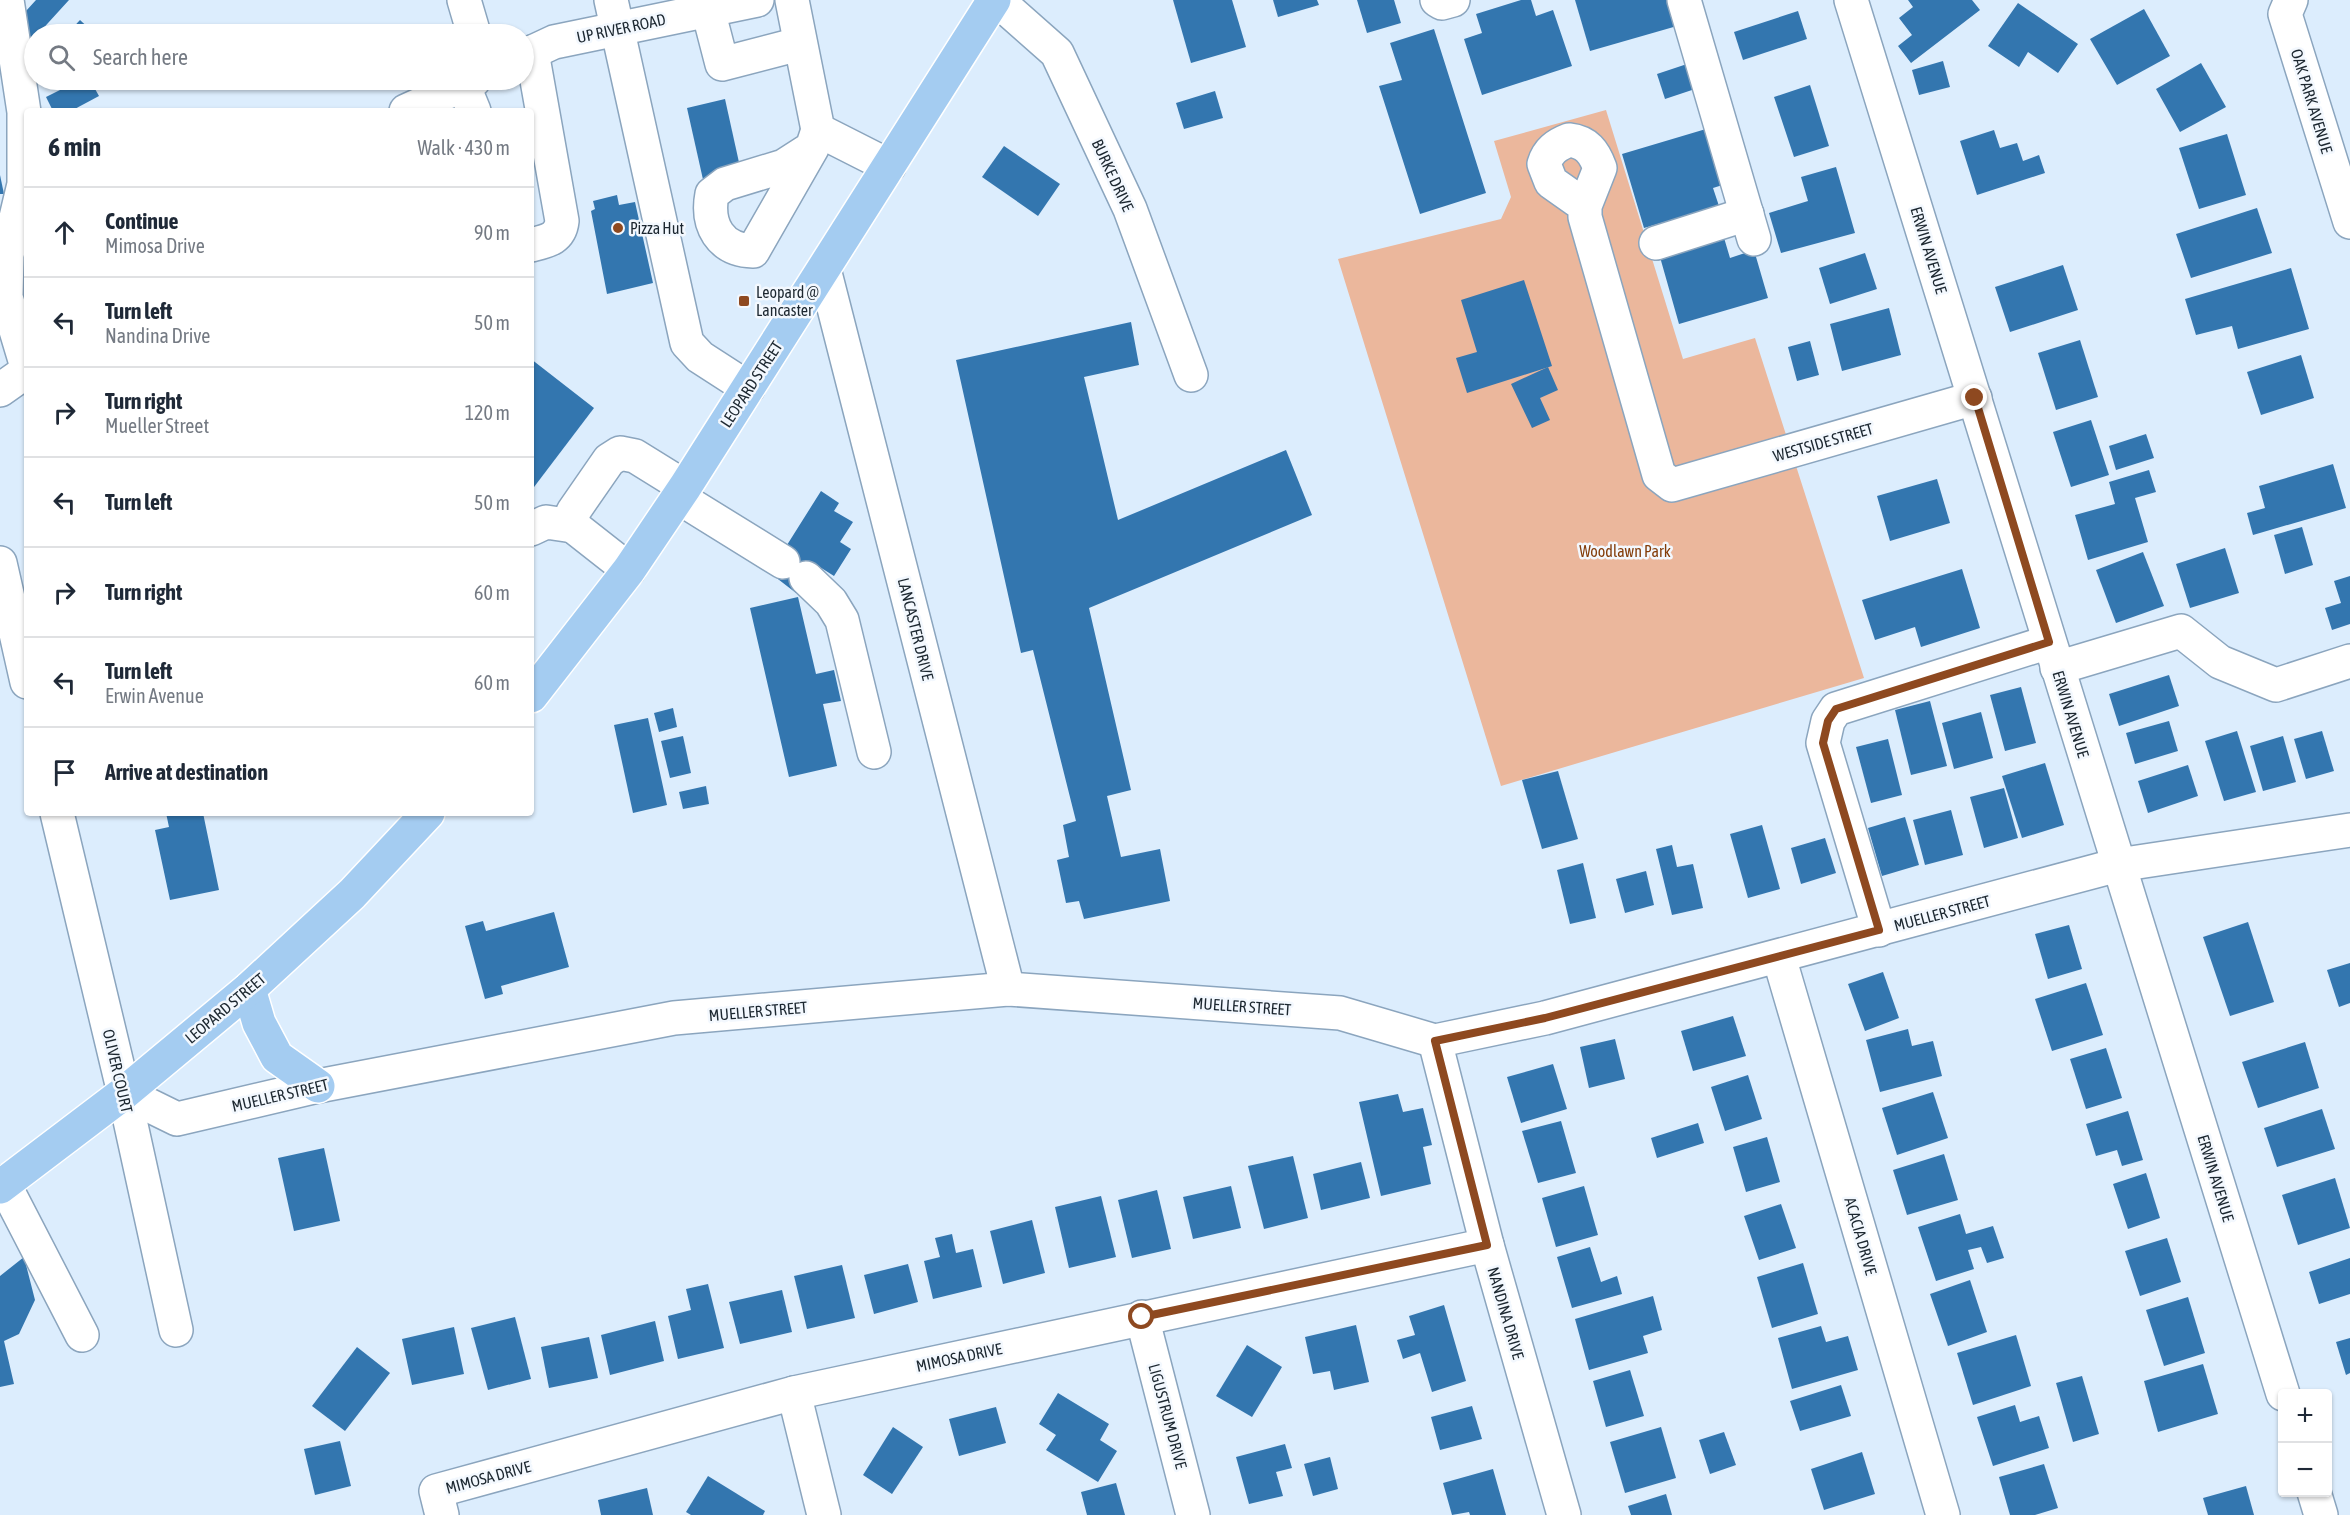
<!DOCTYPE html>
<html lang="en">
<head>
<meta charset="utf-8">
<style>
	:root { --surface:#fff; --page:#f2f2f3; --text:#1f2937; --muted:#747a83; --line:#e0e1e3 }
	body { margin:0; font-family:"Asap Condensed",sans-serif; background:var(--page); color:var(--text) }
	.controls { position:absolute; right:18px; bottom:18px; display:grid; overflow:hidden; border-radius:6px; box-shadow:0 2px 4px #0004 }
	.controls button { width:54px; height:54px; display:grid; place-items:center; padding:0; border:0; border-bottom:2px solid var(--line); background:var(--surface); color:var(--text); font:30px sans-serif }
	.stop { position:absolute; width:18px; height:18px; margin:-14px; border:4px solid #8e4920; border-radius:50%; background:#fff }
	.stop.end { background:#8e4920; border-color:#fff; box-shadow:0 2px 6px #0008 }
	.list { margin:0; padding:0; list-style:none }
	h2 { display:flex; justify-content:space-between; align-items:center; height:78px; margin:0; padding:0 24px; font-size:26px }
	h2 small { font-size:20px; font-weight:400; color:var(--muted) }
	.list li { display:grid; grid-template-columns:39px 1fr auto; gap:18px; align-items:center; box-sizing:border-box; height:90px; padding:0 24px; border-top:2px solid var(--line) }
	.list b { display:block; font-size:22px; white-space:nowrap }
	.list p { margin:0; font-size:20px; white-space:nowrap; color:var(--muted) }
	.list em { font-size:20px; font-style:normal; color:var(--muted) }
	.icon { flex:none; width:33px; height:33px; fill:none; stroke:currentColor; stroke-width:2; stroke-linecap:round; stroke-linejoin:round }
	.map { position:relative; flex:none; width:2350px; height:1515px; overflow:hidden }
	.search { position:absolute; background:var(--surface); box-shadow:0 2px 4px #0004; left:24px; top:24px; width:510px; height:66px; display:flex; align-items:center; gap:15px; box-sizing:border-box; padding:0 21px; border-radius:33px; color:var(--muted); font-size:22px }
	.panel { position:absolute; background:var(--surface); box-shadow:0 2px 4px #0004; left:24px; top:108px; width:510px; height:708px; border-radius:6px }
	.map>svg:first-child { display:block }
</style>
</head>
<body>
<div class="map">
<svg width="2350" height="1515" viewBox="0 0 2350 1515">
	<rect width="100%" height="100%" fill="#dcedfd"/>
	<!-- green -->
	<polygon fill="#ebb79c" points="1606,110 1683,359 1755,338 1864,678 1501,786 1338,259 1501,219 1511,197 1494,141"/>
	<!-- building -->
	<g fill="#3376af">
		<polygon points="36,0 69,0 38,34 34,34 34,40 16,22"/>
		<polygon points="1173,0 1232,0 1246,47 1191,63"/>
		<polygon points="1273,0 1317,0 1319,5 1278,17"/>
		<polygon points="1357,0 1394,0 1401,23 1367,33"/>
		<polygon points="1521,0 1531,0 1536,16 1553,10 1572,66 1482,95 1464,39 1482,33 1476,14"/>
		<polygon points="1575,0 1677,0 1684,24 1590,51"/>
		<polygon points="1908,0 1972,0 1980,10 1911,63 1898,46 1912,35 1899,18 1913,7"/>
		<polygon points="2018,3 2078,44 2058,73 2028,52 2019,67 1988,46"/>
		<polygon points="2144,9 2170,56 2117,85 2090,39"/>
		<polygon points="1798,11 1807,39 1743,60 1734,32"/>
		<polygon points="80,20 94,33 67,34"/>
		<polygon points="1434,29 1486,193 1420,214 1379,86 1402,80 1390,43"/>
		<polygon points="1943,61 1950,87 1919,95 1912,70"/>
		<polygon points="2201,63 2226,107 2180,132 2156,89"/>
		<polygon points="1687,64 1695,89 1665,99 1657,74"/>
		<polygon points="80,80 90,80 99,96 71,111 53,111 46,97"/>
		<polygon points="1810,85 1829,146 1794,157 1774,97"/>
		<polygon points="1215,91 1223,118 1184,129 1176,103"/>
		<polygon points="725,99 742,176 704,184 687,108"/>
		<polygon points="1716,126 1732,182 1713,188 1719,206 1644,228 1622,154"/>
		<polygon points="1994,130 2000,148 2017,143 2023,161 2039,155 2045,173 1977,195 1960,141"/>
		<polygon points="2227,134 2246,195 2199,209 2179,148"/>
		<polygon points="1004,146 1060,184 1038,216 982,177"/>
		<polygon points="1836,167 1855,233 1781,253 1769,213 1808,201 1801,177"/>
		<polygon points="0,175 4,194 0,194"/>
		<polygon points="617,195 619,205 635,202 653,283 607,294 591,211 595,209 593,201"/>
		<polygon points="2257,208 2272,253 2191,278 2176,234"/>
		<polygon points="1722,231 1730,258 1754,250 1768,298 1679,324 1658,250"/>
		<polygon points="1865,253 1877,289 1830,304 1819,268"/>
		<polygon points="2063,265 2078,310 2010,332 1995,287"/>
		<polygon points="2291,268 2309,329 2238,349 2232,326 2196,335 2185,299"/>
		<polygon points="1524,280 1552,366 1467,393 1456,358 1477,352 1461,300"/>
		<polygon points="1889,308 1901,355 1842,371 1830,324"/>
		<polygon points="1131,322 1139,365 1084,377 1118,520 1286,450 1312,515 1089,608 1131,790 1107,796 1121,857 1160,849 1170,901 1084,919 1079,901 1066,903 1057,860 1069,857 1063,825 1076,821 1033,650 1021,653 956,360"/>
		<polygon points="2080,340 2098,397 2056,410 2038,353"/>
		<polygon points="1810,341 1819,375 1797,381 1788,347"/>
		<polygon points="2301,355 2314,398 2261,415 2247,372"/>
		<polygon points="531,359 594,408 531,491"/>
		<polygon points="1548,367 1558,390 1540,398 1550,420 1532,428 1511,384"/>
		<polygon points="2091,420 2109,475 2071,487 2053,432"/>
		<polygon points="2146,434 2154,458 2116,470 2109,446"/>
		<polygon points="2333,464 2346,508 2253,535 2247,513 2265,508 2259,486"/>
		<polygon points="2149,470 2156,492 2135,498 2148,542 2088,560 2075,515 2115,504 2109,482"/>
		<polygon points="1937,479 1950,523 1890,541 1877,496"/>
		<polygon points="821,491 839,503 834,511 853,522 840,542 851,549 834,576 815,564 796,593 774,576 792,549 787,545"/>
		<polygon points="2302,527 2313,565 2285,574 2274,535"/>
		<polygon points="2225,548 2239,593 2190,608 2176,564"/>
		<polygon points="2143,552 2164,606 2116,623 2096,570"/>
		<polygon points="1962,569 1980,628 1921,647 1915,627 1875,640 1862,600"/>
		<polygon points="2350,576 2350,624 2332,630 2325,608 2341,603 2334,581"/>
		<polygon points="798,597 816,674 834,670 841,701 823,704 837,766 789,777 750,608"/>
		<polygon points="2169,675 2179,706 2119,726 2109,694"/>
		<polygon points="2021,687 2036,743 2005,751 1990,695"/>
		<polygon points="1930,701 1947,766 1911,775 1895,710"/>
		<polygon points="673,708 677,727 659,732 654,713"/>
		<polygon points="1981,712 1993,758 1954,769 1942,723"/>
		<polygon points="648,718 667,805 633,813 614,725"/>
		<polygon points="2169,721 2178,751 2135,764 2126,733"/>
		<polygon points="2237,731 2256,792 2224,801 2205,741"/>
		<polygon points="2322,731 2334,771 2306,779 2294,739"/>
		<polygon points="683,736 691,773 670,778 661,741"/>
		<polygon points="2283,736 2296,782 2263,791 2250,746"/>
		<polygon points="1888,739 1902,795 1871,803 1856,747"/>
		<polygon points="2045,763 2064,825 2022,838 2002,776"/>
		<polygon points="2188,765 2198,796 2148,813 2138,781"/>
		<polygon points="1558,771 1578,839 1542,849 1522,780"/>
		<polygon points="706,786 709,804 683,809 679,792"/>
		<polygon points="2004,788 2018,838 1984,848 1970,797"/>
		<polygon points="1951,810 1963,855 1925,865 1913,820"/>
		<polygon points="166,813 203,813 219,890 170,900 155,830 169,827"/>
		<polygon points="1905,817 1919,865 1882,876 1868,828"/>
		<polygon points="1762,825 1780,889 1748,898 1730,834"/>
		<polygon points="1825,838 1836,873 1801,884 1791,848"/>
		<polygon points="1672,845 1677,867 1693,864 1703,908 1672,915 1656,849"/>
		<polygon points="1583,863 1596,918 1570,924 1557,870"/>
		<polygon points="1646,871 1654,905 1625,913 1616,879"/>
		<polygon points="554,912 569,967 501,986 503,994 485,999 465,926 483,921 486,931"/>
		<polygon points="2248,922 2274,1002 2230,1016 2203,937"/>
		<polygon points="2069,925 2082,969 2048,979 2035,934"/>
		<polygon points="2350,963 2350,1003 2339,1007 2327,970"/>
		<polygon points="1883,972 1899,1018 1865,1031 1848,984"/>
		<polygon points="2086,983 2103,1035 2052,1051 2035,999"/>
		<polygon points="1733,1016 1746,1056 1693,1071 1681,1031"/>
		<polygon points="1908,1029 1912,1046 1933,1041 1942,1076 1880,1092 1866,1040"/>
		<polygon points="1615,1039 1625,1079 1589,1088 1580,1047"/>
		<polygon points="2305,1042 2319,1088 2258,1108 2242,1062"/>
		<polygon points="2106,1048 2122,1098 2086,1109 2070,1059"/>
		<polygon points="1553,1064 1567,1109 1521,1123 1507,1077"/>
		<polygon points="1748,1075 1762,1119 1725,1131 1711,1087"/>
		<polygon points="1933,1092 1948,1138 1897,1155 1882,1108"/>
		<polygon points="1398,1094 1403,1112 1423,1108 1432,1145 1423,1147 1431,1184 1381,1196 1359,1102"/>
		<polygon points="2322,1109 2335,1149 2277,1167 2264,1128"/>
		<polygon points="2128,1111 2143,1160 2122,1166 2117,1150 2096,1156 2086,1124"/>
		<polygon points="1561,1121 1576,1173 1538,1183 1522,1131"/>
		<polygon points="1698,1123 1704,1143 1657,1158 1651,1138"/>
		<polygon points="1767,1137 1780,1182 1746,1192 1733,1147"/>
		<polygon points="324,1148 340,1221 294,1231 278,1158"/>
		<polygon points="1944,1154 1958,1200 1907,1215 1893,1170"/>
		<polygon points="1293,1156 1308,1218 1264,1229 1248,1166"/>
		<polygon points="1361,1162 1370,1198 1321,1210 1313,1174"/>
		<polygon points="2146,1173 2160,1218 2128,1229 2113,1184"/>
		<polygon points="2335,1178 2350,1228 2298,1245 2282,1195"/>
		<polygon points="1231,1186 1241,1228 1193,1239 1183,1197"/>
		<polygon points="1584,1186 1598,1235 1556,1247 1542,1198"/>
		<polygon points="1157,1190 1171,1249 1132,1258 1118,1200"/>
		<polygon points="1101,1196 1116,1257 1069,1268 1055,1207"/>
		<polygon points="1781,1204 1796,1248 1759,1260 1744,1216"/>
		<polygon points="1960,1214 1966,1234 1993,1226 2004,1258 1987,1263 1981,1247 1968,1250 1974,1269 1936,1281 1918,1227"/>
		<polygon points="1032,1220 1045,1273 1003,1284 990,1231"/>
		<polygon points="952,1234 956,1253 973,1249 982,1287 933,1299 924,1261 940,1257 935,1238"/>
		<polygon points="2167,1238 2181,1282 2140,1296 2125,1251"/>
		<polygon points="1590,1247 1601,1282 1617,1276 1622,1294 1572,1308 1557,1257"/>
		<polygon points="24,1257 35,1300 19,1334 4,1341 14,1384 0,1387 0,1276"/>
		<polygon points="2350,1258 2350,1294 2319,1304 2309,1272"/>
		<polygon points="1803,1263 1818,1314 1772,1328 1757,1277"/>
		<polygon points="908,1264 918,1302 874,1314 864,1275"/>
		<polygon points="842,1265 855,1318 807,1329 794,1276"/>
		<polygon points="1970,1280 1987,1332 1948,1346 1930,1294"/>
		<polygon points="708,1284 724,1348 678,1359 668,1316 691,1310 686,1289"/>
		<polygon points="782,1290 792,1332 740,1344 729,1302"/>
		<polygon points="1653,1296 1662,1330 1643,1336 1648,1353 1589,1370 1575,1319"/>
		<polygon points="2188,1297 2205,1353 2164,1366 2146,1310"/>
		<polygon points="1444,1305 1466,1381 1432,1392 1420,1353 1403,1359 1397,1340 1415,1335 1409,1316"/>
		<polygon points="515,1317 531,1379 488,1390 471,1328"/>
		<polygon points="655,1321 664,1361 610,1375 601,1335"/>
		<polygon points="1356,1325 1369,1382 1334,1390 1330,1371 1313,1374 1305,1337"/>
		<polygon points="1821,1326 1826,1342 1848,1336 1858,1370 1792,1389 1778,1338"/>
		<polygon points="454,1327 464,1374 412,1385 402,1339"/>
		<polygon points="2016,1335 2031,1386 1973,1405 1957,1353"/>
		<polygon points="589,1337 598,1378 549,1388 541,1347"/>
		<polygon points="2350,1338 2350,1373 2346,1375 2336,1342"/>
		<polygon points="1247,1345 1282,1367 1252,1417 1216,1396"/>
		<polygon points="357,1347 390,1373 345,1431 312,1406"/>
		<polygon points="2203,1364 2218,1414 2158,1432 2144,1381"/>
		<polygon points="1630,1370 1644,1416 1606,1427 1593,1381"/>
		<polygon points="2082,1376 2099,1434 2073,1442 2056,1383"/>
		<polygon points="1841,1385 1851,1416 1800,1431 1790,1401"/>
		<polygon points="1058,1393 1109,1424 1100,1440 1117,1451 1098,1482 1046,1450 1056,1435 1039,1424"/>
		<polygon points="2015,1405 2020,1422 2039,1416 2049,1448 1993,1466 1977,1417"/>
		<polygon points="1472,1406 1482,1439 1440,1450 1431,1417"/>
		<polygon points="996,1407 1006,1443 959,1456 949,1419"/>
		<polygon points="893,1427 923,1447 892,1494 863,1475"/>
		<polygon points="1661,1427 1676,1478 1625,1493 1610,1442"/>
		<polygon points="1724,1432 1736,1465 1710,1474 1699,1440"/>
		<polygon points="340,1441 351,1486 315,1495 304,1449"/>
		<polygon points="1285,1444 1292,1468 1276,1472 1283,1496 1249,1504 1236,1457"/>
		<polygon points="1862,1452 1875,1494 1824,1510 1811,1469"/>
		<polygon points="1330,1457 1338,1489 1313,1496 1304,1464"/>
		<polygon points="2044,1464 2058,1508 2035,1515 2010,1515 1999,1477"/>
		<polygon points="1493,1469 1506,1515 1470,1515 1469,1512 1452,1515 1443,1483"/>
		<polygon points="708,1476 765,1511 763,1515 691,1515 686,1512"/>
		<polygon points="1116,1483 1125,1515 1087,1515 1081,1492"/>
		<polygon points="2246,1486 2254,1515 2208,1515 2203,1498"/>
		<polygon points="647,1488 653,1515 601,1515 598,1500"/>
		<polygon points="1666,1494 1672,1515 1631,1515 1628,1506"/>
	</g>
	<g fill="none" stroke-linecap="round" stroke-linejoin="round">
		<defs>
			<g id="minor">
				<polyline points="7,0 24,112 24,184 7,255 6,297 27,367"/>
				<polyline points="464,0 474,34"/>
				<polyline points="611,0 687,343 700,357 748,388"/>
				<polyline points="792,0 818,130 889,166"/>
				<polyline points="997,0 1057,53 1130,209 1191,375"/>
				<polyline points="1437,0 1442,3 1453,0"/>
				<polyline points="1684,0 1754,239"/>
				<polyline points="1851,0 2283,1394"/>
				<polyline points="2291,0 2285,14 2350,222"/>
				<polyline points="708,10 722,64 799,44"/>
				<polyline points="524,56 554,42 757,0"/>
				<polyline points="463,84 474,111"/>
				<polyline points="406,111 474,80"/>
				<path d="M812,148L784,166L725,184L712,194C706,225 720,250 753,251L812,148L818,130"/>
				<path d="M1585,206L1551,182L1544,164C1548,151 1556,145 1569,140C1587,142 1594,152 1600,168L1585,206V217L1659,475L1672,485L1975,398"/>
				<polyline points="1656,243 1747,214"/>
				<path d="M531,245C547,241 560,239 562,221L532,52"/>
				<polyline points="824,269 1008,989"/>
				<polyline points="0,390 27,371"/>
				<polyline points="678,497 783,562"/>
				<polyline points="531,529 546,522 573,526"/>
				<polyline points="0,563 27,682"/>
				<polyline points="629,570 573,526 573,512 609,460 620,453 635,456 685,487"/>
				<polyline points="806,578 831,602 842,620 874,752"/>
				<polyline points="2057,668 2181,631 2220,662 2276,685 2350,661"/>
				<polyline points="57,813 124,1093 176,1330"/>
				<polyline points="1879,930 1823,743 1828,721 1836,709 2049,642"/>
				<polyline points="1779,957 1943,1515"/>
				<polyline points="1435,1041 1487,1245 1564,1515"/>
				<polyline points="124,1093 177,1119 318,1086 674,1018 1008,989 1340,1013 1435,1041 1545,1018 2118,865 2350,830"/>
				<polyline points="3,1182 82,1335"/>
				<polyline points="1142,1317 1193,1515"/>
				<polyline points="794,1393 824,1515"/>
				<polyline points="2314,1492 2321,1515"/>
				<polyline points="442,1515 436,1491 794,1393 1487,1245"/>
			</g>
			<g id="major">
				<polyline points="531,696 629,570 685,487 994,0"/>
				<polyline points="249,989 259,1023 277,1057 318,1086"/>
				<polyline points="0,1187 124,1093 249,989 352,894 428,813"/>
			</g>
		</defs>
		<!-- minor casing -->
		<use href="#minor" stroke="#8ba5be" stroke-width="36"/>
		<!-- major casing -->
		<use href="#major" stroke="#fff" stroke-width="36"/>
		<!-- minor -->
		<use href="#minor" stroke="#fff" stroke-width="33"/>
		<!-- major -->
		<use href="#major" stroke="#a4ccf1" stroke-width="33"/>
	</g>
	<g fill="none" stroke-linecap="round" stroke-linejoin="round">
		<!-- route -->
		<polyline stroke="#8e4920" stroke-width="8" points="1142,1317 1487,1245 1435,1041 1545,1018 1879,930 1823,743 1828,721 1836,709 2049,642 1975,398"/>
	</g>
	<!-- markers -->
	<g fill="#8e4920" stroke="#f3f8fe" stroke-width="2">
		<circle cx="618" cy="228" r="6"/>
		<rect x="738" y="295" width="12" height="12" rx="3"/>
	</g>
	<g text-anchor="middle" stroke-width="5" stroke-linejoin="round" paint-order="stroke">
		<!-- street labels -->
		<g font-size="16" fill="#1c2730" stroke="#f3f8fe">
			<text transform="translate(621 28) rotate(-12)" y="6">UP RIVER ROAD</text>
			<text transform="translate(2312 101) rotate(73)" y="6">OAK PARK AVENUE</text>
			<text transform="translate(1113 175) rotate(65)" y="6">BURKE DRIVE</text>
			<text transform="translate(1929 250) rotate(73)" y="6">ERWIN AVENUE</text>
			<text transform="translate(751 384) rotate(-57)" y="6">LEOPARD STREET</text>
			<text transform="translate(1823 442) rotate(-16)" y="6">WESTSIDE STREET</text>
			<text transform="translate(916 629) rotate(76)" y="6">LANCASTER DRIVE</text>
			<text transform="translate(2071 714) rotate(73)" y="6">ERWIN AVENUE</text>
			<text transform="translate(1942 913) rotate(-15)" y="6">MUELLER STREET</text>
			<text transform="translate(1242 1006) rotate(4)" y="6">MUELLER STREET</text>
			<text transform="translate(225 1008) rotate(-40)" y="6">LEOPARD STREET</text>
			<text transform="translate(758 1011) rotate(-5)" y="6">MUELLER STREET</text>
			<text transform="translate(118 1071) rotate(77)" y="6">OLIVER COURT</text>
			<text transform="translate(280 1095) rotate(-13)" y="6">MUELLER STREET</text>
			<text transform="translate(2216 1178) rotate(73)" y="6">ERWIN AVENUE</text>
			<text transform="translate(1861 1236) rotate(74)" y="6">ACACIA DRIVE</text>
			<text transform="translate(1506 1313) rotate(74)" y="6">NANDINA DRIVE</text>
			<text transform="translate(959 1357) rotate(-12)" y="6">MIMOSA DRIVE</text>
			<text transform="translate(1168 1416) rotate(75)" y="6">LIGUSTRUM DRIVE</text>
			<text transform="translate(488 1477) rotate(-15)" y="6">MIMOSA DRIVE</text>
		</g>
		<!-- poi labels -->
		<g font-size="16" fill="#1c2730" stroke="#f3f8fe" text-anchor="start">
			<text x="630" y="234">Pizza Hut</text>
			<text x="756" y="298">Leopard @<tspan x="756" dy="18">Lancaster</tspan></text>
		</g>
		<!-- park labels -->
		<g font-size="16" fill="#833c09" stroke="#f3f8fe">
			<text x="1625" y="557">Woodlawn Park</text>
		</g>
	</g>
</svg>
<div class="controls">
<button>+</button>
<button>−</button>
</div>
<div class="stop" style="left:1142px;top:1317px"></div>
<div class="stop end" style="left:1975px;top:398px"></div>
<div class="search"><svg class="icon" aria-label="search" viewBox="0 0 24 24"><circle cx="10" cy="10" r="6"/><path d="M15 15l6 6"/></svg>Search here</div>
<section class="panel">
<h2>6 min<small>Walk · 430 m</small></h2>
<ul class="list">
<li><svg class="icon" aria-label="ahead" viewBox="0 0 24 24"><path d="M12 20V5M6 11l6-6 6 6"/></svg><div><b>Continue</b><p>Mimosa Drive</p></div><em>90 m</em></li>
<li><svg class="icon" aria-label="left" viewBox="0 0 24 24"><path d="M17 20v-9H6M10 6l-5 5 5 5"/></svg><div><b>Turn left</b><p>Nandina Drive</p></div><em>50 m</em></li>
<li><svg class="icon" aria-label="right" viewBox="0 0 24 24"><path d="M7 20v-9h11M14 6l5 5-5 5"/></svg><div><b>Turn right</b><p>Mueller Street</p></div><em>120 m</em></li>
<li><svg class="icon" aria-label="left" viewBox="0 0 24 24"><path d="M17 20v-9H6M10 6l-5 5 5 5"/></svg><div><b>Turn left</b></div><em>50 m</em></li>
<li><svg class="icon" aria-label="right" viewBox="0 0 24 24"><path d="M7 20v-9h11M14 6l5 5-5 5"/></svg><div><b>Turn right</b></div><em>60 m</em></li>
<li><svg class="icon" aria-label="left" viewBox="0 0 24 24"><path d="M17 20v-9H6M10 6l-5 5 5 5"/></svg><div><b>Turn left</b><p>Erwin Avenue</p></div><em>60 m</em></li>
<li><svg class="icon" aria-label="arrive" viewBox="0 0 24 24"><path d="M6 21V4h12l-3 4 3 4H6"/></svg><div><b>Arrive at destination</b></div></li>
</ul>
</section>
</div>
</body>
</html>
